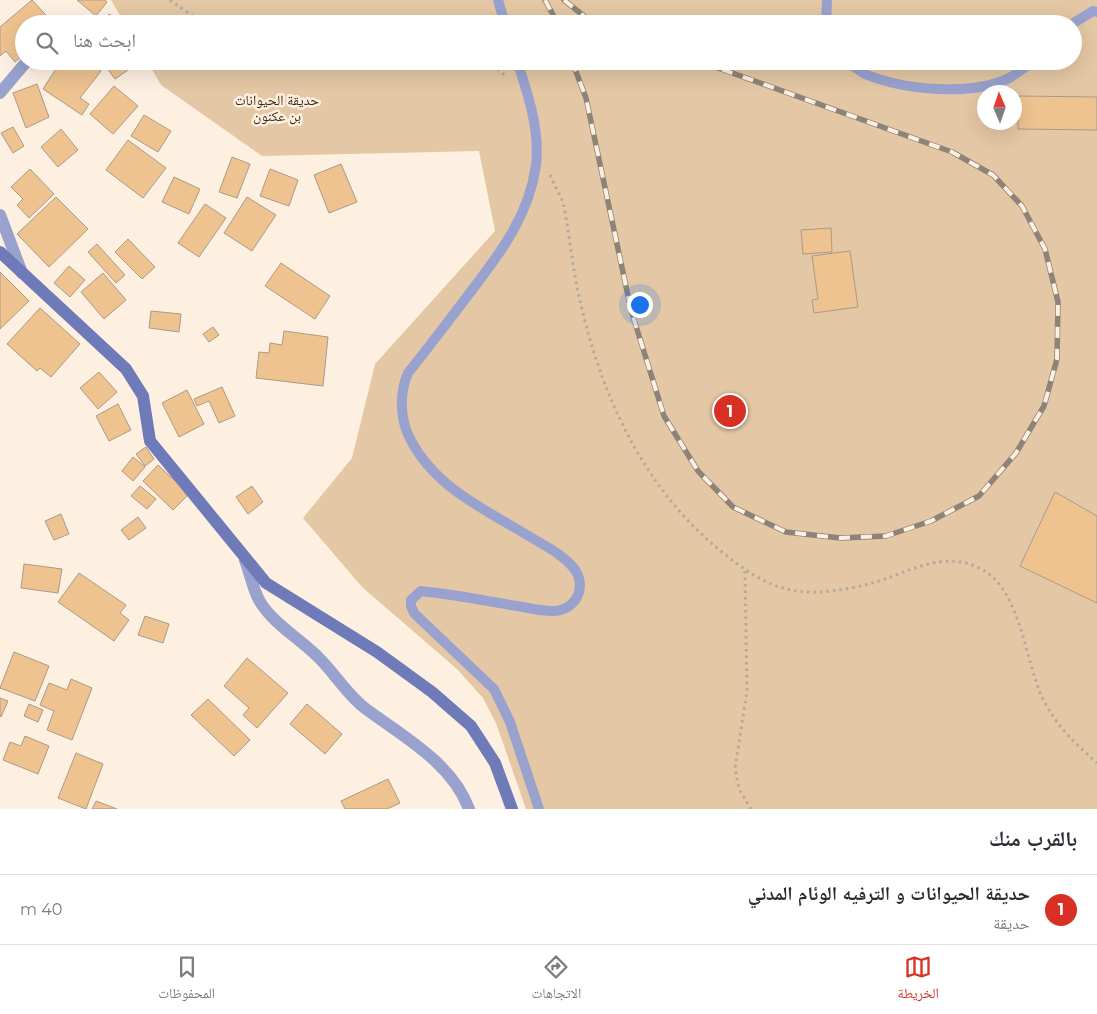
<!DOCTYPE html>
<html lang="ar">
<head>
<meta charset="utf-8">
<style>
	:root { --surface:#fff; --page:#f2f2f3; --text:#2b2b33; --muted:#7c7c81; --line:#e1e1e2; --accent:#d93025 }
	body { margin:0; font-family:Montserrat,"Noto Naskh Arabic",sans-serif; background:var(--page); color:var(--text); direction:rtl }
	.compass { position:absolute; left:977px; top:85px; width:45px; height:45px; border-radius:50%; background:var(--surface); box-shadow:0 5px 20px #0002; rotate:358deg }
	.you { position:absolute; left:639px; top:304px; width:18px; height:18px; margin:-12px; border:4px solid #fff; border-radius:50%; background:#1a73e8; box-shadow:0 0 0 8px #1a73e833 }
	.badge { display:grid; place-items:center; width:32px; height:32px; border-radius:50%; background:var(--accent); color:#fff; font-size:16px; font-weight:700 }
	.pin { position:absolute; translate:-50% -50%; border:2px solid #fff; box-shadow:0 1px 5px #0006 }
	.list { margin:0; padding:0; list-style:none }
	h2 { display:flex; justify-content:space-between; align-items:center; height:65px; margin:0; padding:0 20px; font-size:21px }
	h2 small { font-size:16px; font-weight:400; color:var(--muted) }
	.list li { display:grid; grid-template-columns:32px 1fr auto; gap:15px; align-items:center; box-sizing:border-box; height:70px; padding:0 20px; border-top:1px solid var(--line) }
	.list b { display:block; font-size:19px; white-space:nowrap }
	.list p { margin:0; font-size:16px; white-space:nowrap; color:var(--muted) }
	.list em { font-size:16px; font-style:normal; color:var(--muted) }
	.icon { flex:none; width:28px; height:28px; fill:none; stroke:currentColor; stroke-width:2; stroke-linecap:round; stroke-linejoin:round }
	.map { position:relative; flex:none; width:1097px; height:809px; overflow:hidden; direction:ltr }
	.search { position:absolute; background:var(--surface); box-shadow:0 5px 20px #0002; left:15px; right:15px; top:15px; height:55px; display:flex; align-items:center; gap:12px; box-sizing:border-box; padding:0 18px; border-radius:28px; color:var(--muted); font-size:19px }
	.sheet { height:135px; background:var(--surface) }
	nav { display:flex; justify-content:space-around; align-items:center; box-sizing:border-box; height:70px; border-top:1px solid var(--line); background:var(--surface); font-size:14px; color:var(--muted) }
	nav a { display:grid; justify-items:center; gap:2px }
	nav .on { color:var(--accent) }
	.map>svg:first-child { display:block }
</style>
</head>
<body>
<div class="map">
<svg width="1097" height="809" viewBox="0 0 1097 809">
	<rect width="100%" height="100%" fill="#fef0e1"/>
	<!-- green -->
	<path fill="#e4c7a4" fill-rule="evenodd" d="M111,0H1097V809H526L496,723L483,698L457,669L362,587L303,518L352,458L375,364L495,231L479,151L262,156L161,85L147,61H1073V24H125ZM984,92H1014V122H984Z"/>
	<!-- building -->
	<g fill="#eec390" stroke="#a99a88">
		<polygon points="32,0 54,24 24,24 24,54 15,62 6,51 0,56 0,27"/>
		<polygon points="77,0 105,0 107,2 96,16"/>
		<polygon points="109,14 120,22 119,24 103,22"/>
		<polygon points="61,61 89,61 101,71 80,98 89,104 82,115 43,89"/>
		<polygon points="102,61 136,61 138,63 115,79"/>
		<polygon points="677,61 703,61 701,69"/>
		<polygon points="37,84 49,117 26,128 13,93"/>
		<polygon points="114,86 138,106 113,134 90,114"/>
		<polygon points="1019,96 1097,97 1097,130 1018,129"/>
		<polygon points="144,115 171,131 158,152 131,136"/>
		<polygon points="13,127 24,146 13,153 1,133"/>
		<polygon points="61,129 78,150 58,167 41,147"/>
		<polygon points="128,140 166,168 143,198 106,170"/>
		<polygon points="232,157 250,164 237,198 219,192"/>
		<polygon points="341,164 357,202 329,213 314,175"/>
		<polygon points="30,169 54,194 29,218 17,205 23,199 11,187"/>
		<polygon points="270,169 298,180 289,206 260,196"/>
		<polygon points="174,177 200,189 189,214 162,202"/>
		<polygon points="56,197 88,229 49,267 17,234"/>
		<polygon points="247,197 276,215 252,251 224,233"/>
		<polygon points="205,204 226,218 199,257 178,243"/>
		<polygon points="831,228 832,252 803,254 801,230"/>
		<polygon points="128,239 155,267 142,279 115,252"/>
		<polygon points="97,244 125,275 116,283 88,252"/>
		<polygon points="850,251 858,307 814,313 812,300 818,299 812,256"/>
		<polygon points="281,263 330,296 315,319 265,286"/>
		<polygon points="69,266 85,280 70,297 54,283"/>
		<polygon points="0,272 29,301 0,329"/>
		<polygon points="103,273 126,300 104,319 81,292"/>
		<polygon points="40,308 80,344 51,377 40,368 37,371 7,344"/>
		<polygon points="151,311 181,314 179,332 149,328"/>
		<polygon points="213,327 219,335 209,342 203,334"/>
		<polygon points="284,331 328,337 323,386 256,378 259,352 269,353 270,343 282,345"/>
		<polygon points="99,372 117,392 98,409 80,388"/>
		<polygon points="222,387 235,416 219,423 209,401 197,406 194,399"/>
		<polygon points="187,390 204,424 179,437 162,403"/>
		<polygon points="118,404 131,430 109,441 96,416"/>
		<polygon points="146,447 154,459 145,466 136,454"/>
		<polygon points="133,457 145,467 133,481 122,471"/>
		<polygon points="158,465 189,494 173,510 143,481"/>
		<polygon points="140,486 156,499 147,509 131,496"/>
		<polygon points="252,486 263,502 248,514 236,497"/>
		<polygon points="1055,492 1097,516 1097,603 1020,566"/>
		<polygon points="61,514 69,534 54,540 45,521"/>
		<polygon points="138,517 146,528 129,540 121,530"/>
		<polygon points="24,564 62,569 58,593 21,588"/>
		<polygon points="79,573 126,605 120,613 129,620 114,641 58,602"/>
		<polygon points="145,616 169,624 163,643 138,635"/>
		<polygon points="14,652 49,666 35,701 0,688"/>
		<polygon points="247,658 288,693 257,728 243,715 249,708 224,686"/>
		<polygon points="71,679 92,688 72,740 47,730 54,711 40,705 49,683 67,690"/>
		<polygon points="0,698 8,701 1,717 0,716"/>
		<polygon points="208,699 250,740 234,756 191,715"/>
		<polygon points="29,704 43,710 38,722 24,716"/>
		<polygon points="307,704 342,734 325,754 290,724"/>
		<polygon points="25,736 49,746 38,774 3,760 10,742 21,746"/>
		<polygon points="76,753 103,764 86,809 58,798"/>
		<polygon points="388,779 400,803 387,809 345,809 341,801"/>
		<polygon points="96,801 117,809 92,809"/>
	</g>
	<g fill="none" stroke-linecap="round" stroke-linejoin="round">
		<!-- path -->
		<g stroke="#b4a99d" stroke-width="3" stroke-dasharray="2.5 4" stroke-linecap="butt">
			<polyline points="170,0 204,24"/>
			<polyline points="411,24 415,24"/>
			<polyline points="487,61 506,76"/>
			<path d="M550,175L563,202L566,217C571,247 574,279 582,309C604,402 647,492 722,552C757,580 784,597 831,591C847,589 864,586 879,581C913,570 946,550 981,569C1021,589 1025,662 1043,699C1056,726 1076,744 1097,763"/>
			<polyline points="745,571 747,691 735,768 739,789 751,809"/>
		</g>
		<!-- lane -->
		<g stroke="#99a2ce" stroke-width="10">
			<polyline points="498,0 505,24"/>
			<polyline points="826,24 827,0"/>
			<polyline points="1072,24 1093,11 1097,12"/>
			<path d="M517,61C528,94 540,130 536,165C529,218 497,257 466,298C447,323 428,348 408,373C400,391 400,414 407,432C430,486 485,509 532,538C546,546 561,554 572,566C589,585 577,611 552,611C539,611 525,607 511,605C481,600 451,594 421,591L411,600V606L414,613L494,689L510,722L539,809"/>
			<path d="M846,61C852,65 859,71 865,74C903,90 974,97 1011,77C1019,72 1026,66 1034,61"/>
		</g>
		<!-- street -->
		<g stroke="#99a2ce" stroke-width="12">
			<polyline points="0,93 27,61"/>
			<polyline points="0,215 22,273"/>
			<path d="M245,560C250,573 253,589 259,600C272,623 299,638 317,656C334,672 347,695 366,709C404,737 452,763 469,809"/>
		</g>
		<!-- secondary -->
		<polyline stroke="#6f7ab9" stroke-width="12" points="0,252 126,369 143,396 150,441 266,583 377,652 432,692 471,726 495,763 512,809"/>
		<defs>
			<g id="rail">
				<polyline points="545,0 558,24"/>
				<polyline points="564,0 589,20 600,24"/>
				<polyline points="572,61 586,98 631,310 664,416 698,471 733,507 786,532 840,538 886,536 931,521 979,496 1016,453 1044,406 1057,359 1058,302 1045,249 1022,206 993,175 952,152 699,61"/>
			</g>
		</defs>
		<!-- rail casing -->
		<use href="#rail" stroke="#8d8378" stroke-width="5.5"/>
		<!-- rail -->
		<use href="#rail" stroke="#fef0e1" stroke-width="4" stroke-dasharray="11" stroke-linecap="butt"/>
	</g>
	<g text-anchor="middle" stroke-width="5" stroke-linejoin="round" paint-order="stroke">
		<!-- park labels -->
		<g font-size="14" fill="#38260e" stroke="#fef0e1">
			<text x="277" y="105">حديقة الحيوانات<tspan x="277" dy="16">بن عكنون</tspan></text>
		</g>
	</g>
</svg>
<svg class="compass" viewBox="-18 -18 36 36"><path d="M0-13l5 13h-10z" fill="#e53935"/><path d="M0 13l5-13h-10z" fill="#7c7c81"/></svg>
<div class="you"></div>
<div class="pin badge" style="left:730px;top:411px">1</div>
<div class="search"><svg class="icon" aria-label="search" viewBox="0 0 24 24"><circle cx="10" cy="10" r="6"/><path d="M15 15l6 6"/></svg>ابحث هنا</div>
</div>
<section class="sheet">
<h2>بالقرب منك<small></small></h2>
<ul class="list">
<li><span class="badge">1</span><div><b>حديقة الحيوانات و الترفيه الوئام المدني</b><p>حديقة</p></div><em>40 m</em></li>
</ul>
</section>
<nav>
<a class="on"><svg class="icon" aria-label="map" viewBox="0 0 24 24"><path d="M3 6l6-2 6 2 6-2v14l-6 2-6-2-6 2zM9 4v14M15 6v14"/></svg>الخريطة</a>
<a><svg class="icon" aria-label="directions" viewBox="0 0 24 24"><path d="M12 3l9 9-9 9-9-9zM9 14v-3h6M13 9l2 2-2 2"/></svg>الاتجاهات</a>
<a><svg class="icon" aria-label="saved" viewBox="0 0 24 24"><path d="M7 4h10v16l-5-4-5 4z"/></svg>المحفوظات</a>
</nav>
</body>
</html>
